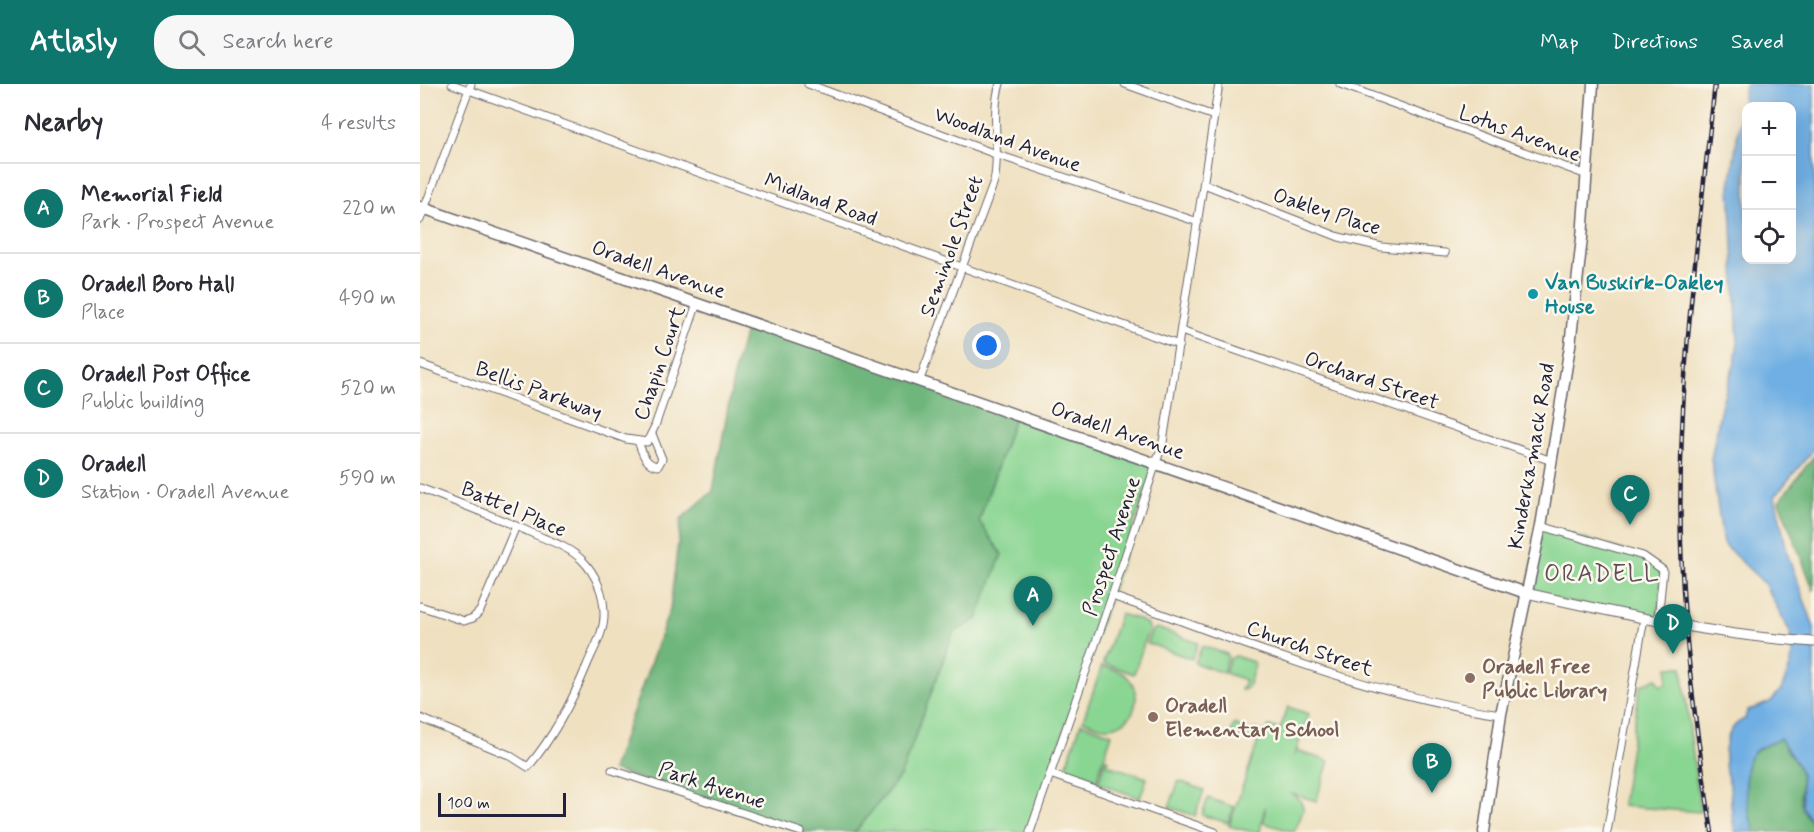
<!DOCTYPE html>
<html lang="en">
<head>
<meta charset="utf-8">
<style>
	:root { --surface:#fff; --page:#f7f7f7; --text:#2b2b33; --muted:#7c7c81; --line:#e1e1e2; --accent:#0f766e }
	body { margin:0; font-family:Mynerve,sans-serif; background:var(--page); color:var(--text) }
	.controls { position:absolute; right:18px; top:18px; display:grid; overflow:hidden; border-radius:12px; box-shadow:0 6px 24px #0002 }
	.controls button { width:54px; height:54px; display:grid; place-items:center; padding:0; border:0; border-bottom:2px solid var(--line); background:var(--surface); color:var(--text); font:30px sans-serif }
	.scale { position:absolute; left:18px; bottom:15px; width:128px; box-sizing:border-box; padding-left:6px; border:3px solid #22223b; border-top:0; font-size:16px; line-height:21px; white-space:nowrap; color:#22223b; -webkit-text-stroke:4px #fbf7ec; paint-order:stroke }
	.you { position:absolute; left:567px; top:262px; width:21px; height:21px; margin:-15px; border:4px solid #fff; border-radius:50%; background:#1a73e8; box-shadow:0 0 0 9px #1a73e833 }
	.badge { display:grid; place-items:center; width:39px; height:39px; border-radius:50%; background:var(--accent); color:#fff; font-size:20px; font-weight:700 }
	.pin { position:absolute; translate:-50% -50px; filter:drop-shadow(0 2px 3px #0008) }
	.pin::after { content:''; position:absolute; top:32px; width:21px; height:18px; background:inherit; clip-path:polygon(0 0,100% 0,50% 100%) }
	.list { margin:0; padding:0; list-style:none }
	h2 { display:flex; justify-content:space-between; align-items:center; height:78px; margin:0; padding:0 24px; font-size:26px }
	h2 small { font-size:20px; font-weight:400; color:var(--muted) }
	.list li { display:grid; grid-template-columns:39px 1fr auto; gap:18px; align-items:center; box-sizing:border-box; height:90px; padding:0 24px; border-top:2px solid var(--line) }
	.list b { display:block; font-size:22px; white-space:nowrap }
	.list p { margin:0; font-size:20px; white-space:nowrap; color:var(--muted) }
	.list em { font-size:20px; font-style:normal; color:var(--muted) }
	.icon { flex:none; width:33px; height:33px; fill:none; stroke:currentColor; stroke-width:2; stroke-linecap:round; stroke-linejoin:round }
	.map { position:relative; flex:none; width:1394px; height:748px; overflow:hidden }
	header { display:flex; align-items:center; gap:36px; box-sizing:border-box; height:84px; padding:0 30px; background:var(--accent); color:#fff }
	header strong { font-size:28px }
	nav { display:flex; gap:33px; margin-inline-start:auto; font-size:21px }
	.search { width:420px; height:54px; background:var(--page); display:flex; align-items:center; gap:15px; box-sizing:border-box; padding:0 21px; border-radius:24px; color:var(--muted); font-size:22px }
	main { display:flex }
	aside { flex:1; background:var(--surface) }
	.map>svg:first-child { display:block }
</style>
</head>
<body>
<header>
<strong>Atlasly</strong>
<div class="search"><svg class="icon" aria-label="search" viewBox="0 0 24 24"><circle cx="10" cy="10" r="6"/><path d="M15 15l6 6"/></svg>Search here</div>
<nav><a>Map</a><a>Directions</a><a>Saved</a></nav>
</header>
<main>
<aside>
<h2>Nearby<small>4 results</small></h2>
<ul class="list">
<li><span class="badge">A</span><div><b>Memorial Field</b><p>Park · Prospect Avenue</p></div><em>220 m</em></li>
<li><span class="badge">B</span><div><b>Oradell Boro Hall</b><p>Place</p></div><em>490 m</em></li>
<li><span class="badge">C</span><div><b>Oradell Post Office</b><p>Public building</p></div><em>520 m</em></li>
<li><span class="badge">D</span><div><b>Oradell</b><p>Station · Oradell Avenue</p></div><em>590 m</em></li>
</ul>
</aside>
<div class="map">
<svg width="1394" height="748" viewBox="0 0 1394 748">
	<rect width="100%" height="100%" fill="#fbf7ec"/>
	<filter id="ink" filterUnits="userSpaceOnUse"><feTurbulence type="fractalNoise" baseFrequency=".0167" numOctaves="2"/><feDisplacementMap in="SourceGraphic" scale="12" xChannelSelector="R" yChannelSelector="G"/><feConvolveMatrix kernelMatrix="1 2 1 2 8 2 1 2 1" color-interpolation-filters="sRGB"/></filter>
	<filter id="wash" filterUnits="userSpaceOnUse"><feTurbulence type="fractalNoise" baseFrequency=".008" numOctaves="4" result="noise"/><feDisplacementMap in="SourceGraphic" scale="24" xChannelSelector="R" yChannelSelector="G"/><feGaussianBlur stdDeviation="1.35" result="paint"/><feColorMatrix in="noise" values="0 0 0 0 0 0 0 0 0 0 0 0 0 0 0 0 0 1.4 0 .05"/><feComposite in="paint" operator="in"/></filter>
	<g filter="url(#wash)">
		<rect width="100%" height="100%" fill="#efe0c0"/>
		<!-- green -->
		<g fill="#89d592" stroke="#567c66" stroke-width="1.5">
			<polygon points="595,331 735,379 610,748 435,748 481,691 533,549 557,535 559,437"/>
			<polygon points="1121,442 1223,472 1243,486 1238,536 1106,509"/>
			<polygon points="700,530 718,535 728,541 729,544 714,590 683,579"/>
			<polygon points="737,544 778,559 772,575 727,559 731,547"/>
			<polygon points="782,562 807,570 808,573 803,589 775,579"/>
			<polygon points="815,572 833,578 835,581 828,603 824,606 821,606 825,596 805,589 810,575"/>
			<path d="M682,582C689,584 698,586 704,590C723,604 719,636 695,642C683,646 673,640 663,636Z"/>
			<polygon points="1248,583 1262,583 1280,728 1202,722 1220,602 1236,594 1241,602 1247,599"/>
			<path d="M868,623L889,630L874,673L877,667L909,677L896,717L870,709C891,721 882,729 874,748L844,739L845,723L840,748H832L809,742L838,658L810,650L814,640L832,647L836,645L846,649L849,642L860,645Z"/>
			<polygon points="661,639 692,650 676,698 645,686"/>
			<polygon points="686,675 689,676 688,681 727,694 720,714 678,699"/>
			<polygon points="759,697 784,706 775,732 749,723"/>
			<polygon points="788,714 814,723 808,739 782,731"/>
		</g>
		<!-- forest -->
		<g fill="#6eb67c" stroke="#486c5c" stroke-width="1.5">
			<polygon points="328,237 595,331 559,437 582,470 557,535 533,549 481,691 435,748 381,748 192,686 250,525 261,435 293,407 316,279"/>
			<polygon points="1394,372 1394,507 1359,417"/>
			<path d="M1360,654C1364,658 1364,662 1367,666C1372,675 1378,678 1381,690C1383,701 1378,713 1382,723C1385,733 1394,738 1394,748H1335C1328,732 1320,684 1332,670C1339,661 1352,661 1360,654Z"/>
		</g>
		<!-- water -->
		<path fill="#70afe3" stroke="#49688f" stroke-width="1.5" fill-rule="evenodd" d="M1325,0H1394V365L1355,412L1368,472L1394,543V742L1382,723L1381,691L1378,682L1360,654C1352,661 1339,661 1332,670C1320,684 1328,732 1335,748H1315C1311,732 1311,718 1310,701C1309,697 1307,692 1306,688C1303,669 1305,642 1325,635L1327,627L1350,618L1361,606L1370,583L1372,570L1370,548L1344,499L1303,460L1291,375L1302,318L1315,278L1318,259L1310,102ZM1326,22H1372V176H1326Z"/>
	</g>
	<g filter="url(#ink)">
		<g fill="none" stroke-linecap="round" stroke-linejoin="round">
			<defs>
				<g id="minor">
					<polyline points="32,0 759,261"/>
					<polyline points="388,0 578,71 778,138"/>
					<polyline points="705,0 794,32"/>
					<polyline points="920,0 1167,91"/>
					<polyline points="784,100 919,153 962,163 1025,169"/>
					<polyline points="0,136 51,0"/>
					<polyline points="761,247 1132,377"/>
					<polyline points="0,280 206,355 227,358 235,342 277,219"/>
					<path d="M499,298L574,98C581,66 570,31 580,0"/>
					<path d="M218,357C222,368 225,381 238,382L242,375L232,350"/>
					<path d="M0,404C38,419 77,433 114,450C130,457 149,463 162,476C176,490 184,510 184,529C185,547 174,564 167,581C152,618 134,652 108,683L89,671L0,634"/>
					<polyline points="1121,442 1223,472 1243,486 1238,536"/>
					<path d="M692,512C820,557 947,611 1081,630"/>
					<polyline points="0,522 44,537 53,534 60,527 96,442"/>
					<polyline points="192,686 381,748"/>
					<polyline points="630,690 795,748"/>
					<polyline points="610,748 692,512 743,358 799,0"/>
					<polyline points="1187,748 1224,534"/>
				</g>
				<path id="tertiary" d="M1106,509C1200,530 1298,552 1394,558"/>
				<g id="primary">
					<polyline points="0,123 1106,509"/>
					<polyline points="1064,748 1081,630 1121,442 1150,262 1162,154 1173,0"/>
				</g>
			</defs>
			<!-- minor casing -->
			<use href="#minor" stroke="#6a646a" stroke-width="9"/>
			<!-- tertiary casing -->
			<use href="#tertiary" stroke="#6a646a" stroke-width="11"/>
			<!-- primary casing -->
			<use href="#primary" stroke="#6a646a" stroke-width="13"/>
			<!-- minor -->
			<use href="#minor" stroke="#fff" stroke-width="7"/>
			<!-- tertiary -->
			<use href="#tertiary" stroke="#fff" stroke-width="9"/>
			<!-- primary -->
			<use href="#primary" stroke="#fff" stroke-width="10"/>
			<defs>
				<path id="rail" d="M1292,748C1278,661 1266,575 1262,487C1254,324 1277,162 1295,0"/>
			</defs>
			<!-- rail casing -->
			<use href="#rail" stroke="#22223b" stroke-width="4.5"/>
			<!-- rail -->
			<use href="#rail" stroke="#fbf7ec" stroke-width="2" stroke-dasharray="7" stroke-linecap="butt"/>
		</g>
	</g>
	<!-- markers -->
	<circle fill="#0f9aa8" stroke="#fbf7ec" stroke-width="2" cx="1113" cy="210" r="6"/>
	<g fill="#8d6e63" stroke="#fbf7ec" stroke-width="2">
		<circle cx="1050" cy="594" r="6"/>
		<circle cx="733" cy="633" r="6"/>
	</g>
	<g text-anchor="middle" stroke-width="5" stroke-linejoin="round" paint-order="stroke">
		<!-- street labels -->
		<g font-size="21" fill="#22223b" stroke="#fbf7ec">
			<text transform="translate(1100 49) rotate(20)" y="7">Lotus Avenue</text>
			<text transform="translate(588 55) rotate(20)" y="7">Woodland Avenue</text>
			<text transform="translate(401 115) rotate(20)" y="7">Midland Road</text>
			<text transform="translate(907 127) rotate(18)" y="7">Oakley Place</text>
			<text transform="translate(531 162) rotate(-70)" y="7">Seminole Street</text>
			<text transform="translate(239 185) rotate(19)" y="7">Oradell Avenue</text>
			<text transform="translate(239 279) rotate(-71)" y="7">Chapin Court</text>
			<text transform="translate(952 296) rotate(19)" y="7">Orchard Street</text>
			<text transform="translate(119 306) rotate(20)" y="7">Bellis Parkway</text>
			<text transform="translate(698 346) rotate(19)" y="7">Oradell Avenue</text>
			<text transform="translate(1111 372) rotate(-80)" y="7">Kinderkamack Road</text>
			<text transform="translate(94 425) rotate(23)" y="7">Battel Place</text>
			<text transform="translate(691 462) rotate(-72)" y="7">Prospect Avenue</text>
			<text transform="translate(890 564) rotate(19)" y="7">Church Street</text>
			<text transform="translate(292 701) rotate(18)" y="7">Park Avenue</text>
		</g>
		<!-- culture labels -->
		<g font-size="21" font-weight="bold" fill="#0d838f" stroke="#fbf7ec" text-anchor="start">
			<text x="1125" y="205">Van Buskirk-Oakley<tspan x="1125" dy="24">House</tspan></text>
		</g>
		<!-- education labels -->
		<g font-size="21" font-weight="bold" fill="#785e54" stroke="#fbf7ec" text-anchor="start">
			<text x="1062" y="589">Oradell Free<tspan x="1062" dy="24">Public Library</tspan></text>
			<text x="745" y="628">Oradell<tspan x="745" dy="24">Elementary School</tspan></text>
		</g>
		<!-- quarter labels -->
		<g font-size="24" letter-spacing="1.5" fill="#604f5b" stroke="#fbf7ec">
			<text x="1182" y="497">ORADELL</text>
		</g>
	</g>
</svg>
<div class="controls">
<button>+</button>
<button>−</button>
<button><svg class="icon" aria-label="locate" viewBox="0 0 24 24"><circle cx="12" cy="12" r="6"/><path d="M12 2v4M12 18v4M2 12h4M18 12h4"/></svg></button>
</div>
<div class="scale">100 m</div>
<div class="you"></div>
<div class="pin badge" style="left:613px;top:542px">A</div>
<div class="pin badge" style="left:1012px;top:709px">B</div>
<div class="pin badge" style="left:1210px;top:441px">C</div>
<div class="pin badge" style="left:1253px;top:570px">D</div>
</div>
</main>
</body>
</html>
